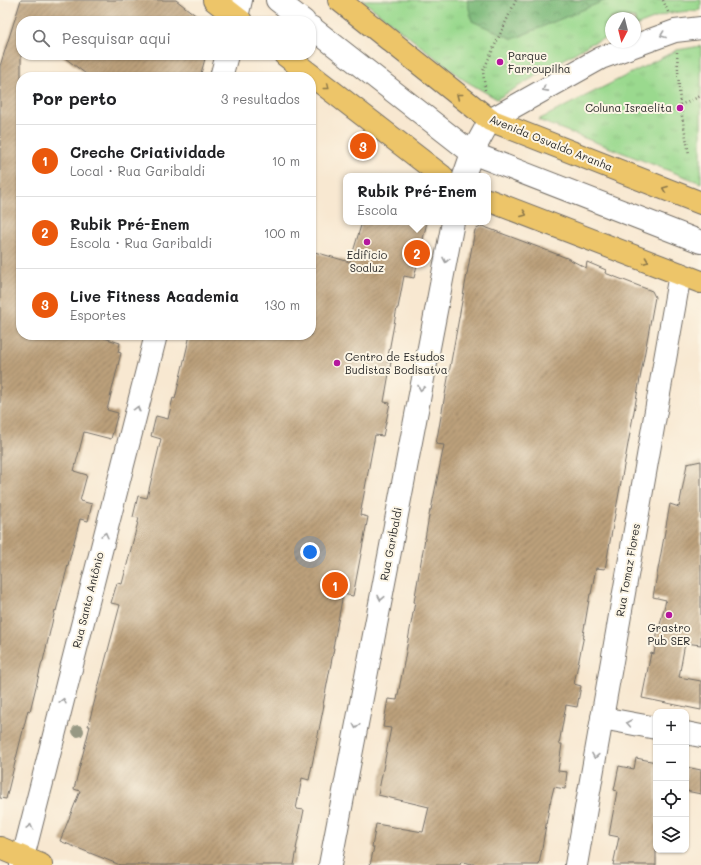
<!DOCTYPE html>
<html lang="pt">
<head>
<meta charset="utf-8">
<style>
	:root { --surface:#fff; --page:#f6f6f6; --text:#202124; --muted:#757577; --line:#e0e0e0; --accent:#ea580c }
	body { margin:0; font-family:Mali,sans-serif; background:var(--page); color:var(--text) }
	.controls { position:absolute; right:12px; bottom:12px; display:grid; overflow:hidden; border-radius:8px; box-shadow:0 1px 3px #0004 }
	.controls button { width:36px; height:36px; display:grid; place-items:center; padding:0; border:0; border-bottom:1px solid var(--line); background:var(--surface); color:var(--text); font:20px sans-serif }
	.compass { position:absolute; left:605px; top:12px; width:36px; height:36px; border-radius:50%; background:var(--surface); box-shadow:0 1px 3px #0004; rotate:187deg }
	.you { position:absolute; left:310px; top:552px; width:14px; height:14px; margin:-10px; border:3px solid #fff; border-radius:50%; background:#1a73e8; box-shadow:0 0 0 6px #1a73e833 }
	.badge { display:grid; place-items:center; width:26px; height:26px; border-radius:50%; background:var(--accent); color:#fff; font-size:13px; font-weight:700 }
	.pin { position:absolute; translate:-50% -50%; border:2px solid #fff; box-shadow:0 1px 4px #0006 }
	.popup { position:absolute; left:343px; top:173px; width:148px; height:52px; box-sizing:border-box; display:grid; place-content:center; border-radius:8px; background:var(--surface); filter:drop-shadow(0 1px 3px #0005); font-size:13px; white-space:nowrap; color:var(--muted) }
	.popup b { font-size:15px; color:var(--text) }
	.popup::after { content:''; position:absolute; left:50%; top:100%; margin-left:-8px; border:8px solid transparent; border-top-color:var(--surface) }
	.list { margin:0; padding:0; list-style:none }
	h2 { display:flex; justify-content:space-between; align-items:center; height:52px; margin:0; padding:0 16px; font-size:17px }
	h2 small { font-size:13px; font-weight:400; color:var(--muted) }
	.list li { display:grid; grid-template-columns:26px 1fr auto; gap:12px; align-items:center; box-sizing:border-box; height:72px; padding:0 16px; border-top:1px solid var(--line) }
	.list b { display:block; font-size:15px; white-space:nowrap }
	.list p { margin:0; font-size:13px; white-space:nowrap; color:var(--muted) }
	.list em { font-size:13px; font-style:normal; color:var(--muted) }
	.icon { flex:none; width:22px; height:22px; fill:none; stroke:currentColor; stroke-width:2; stroke-linecap:round; stroke-linejoin:round }
	.map { position:relative; flex:none; width:701px; height:865px; overflow:hidden }
	.search { position:absolute; background:var(--surface); box-shadow:0 1px 3px #0004; left:16px; top:16px; width:300px; height:44px; display:flex; align-items:center; gap:10px; box-sizing:border-box; padding:0 14px; border-radius:16px; color:var(--muted); font-size:15px }
	.panel { position:absolute; background:var(--surface); box-shadow:0 1px 3px #0004; left:16px; top:72px; width:300px; height:268px; border-radius:16px }
	.map>svg:first-child { display:block }
</style>
</head>
<body>
<div class="map">
<svg width="701" height="865" viewBox="0 0 701 865">
	<defs>
		<pattern id="grass-tufts" width="24" height="20" patternUnits="userSpaceOnUse"><rect width="24" height="20" fill="#9ad98e"/><path d="M3 7l-1-3M5 7V3M7 7l1-3M15 17l-1-3M17 17v-4M19 17l1-3" fill="none" stroke="#85ba7b"/></pattern>
		<pattern id="forest-crowns" width="20" height="18" patternUnits="userSpaceOnUse"><rect width="20" height="18" fill="#7bb979"/><path d="M2 6a3 3 0 1 1 6 0M12 15a3 3 0 1 1 6 0" fill="none" stroke="#659763"/></pattern>
		<pattern id="building-hatch" width="6" height="6" patternUnits="userSpaceOnUse"><rect width="6" height="6" fill="#bca07b"/><path d="M-1 1l2-2M0 6l6-6M5 7l2-2" fill="none" stroke="#998365"/></pattern>
	</defs>
	<rect width="100%" height="100%" fill="#fcf5e5"/>
	<filter id="ink" filterUnits="userSpaceOnUse"><feTurbulence type="fractalNoise" baseFrequency=".025" numOctaves="2"/><feDisplacementMap in="SourceGraphic" scale="8" xChannelSelector="R" yChannelSelector="G"/><feConvolveMatrix kernelMatrix="1 2 1 2 8 2 1 2 1" color-interpolation-filters="sRGB"/></filter>
	<filter id="wash" filterUnits="userSpaceOnUse"><feTurbulence type="fractalNoise" baseFrequency=".012" numOctaves="4" result="noise"/><feDisplacementMap in="SourceGraphic" scale="16" xChannelSelector="R" yChannelSelector="G"/><feGaussianBlur stdDeviation="0.9" result="paint"/><feColorMatrix in="noise" values="0 0 0 0 0 0 0 0 0 0 0 0 0 0 0 0 0 1.4 0 .05"/><feComposite in="paint" operator="in"/></filter>
	<g filter="url(#wash)">
		<rect width="100%" height="100%" fill="#f8e8d1"/>
		<!-- grass -->
		<g fill="url(#grass-tufts)" stroke="#62825c">
			<polygon points="362,0 701,0 701,10 669,13 635,26 635,18 611,18 611,36 590,44 497,99 464,80"/>
			<polygon points="701,46 701,183 538,120 677,50"/>
		</g>
		<!-- forest -->
		<polygon fill="url(#forest-crowns)" stroke="#537252" points="467,0 606,0 513,39 472,21"/>
		<g id="blocks">
			<!-- building -->
			<g fill="url(#building-hatch)">
				<polygon points="21,0 176,0 203,21 21,21 21,335 105,335 104,338 120,343 118,352 121,353 107,410 118,413 111,439 84,432 74,471 87,475 80,501 92,504 88,521 80,519 56,611 55,610 43,661 42,662 30,711 28,710 6,799 0,798 0,66"/>
				<polygon points="61,55 206,55 200,77 90,77"/>
				<polygon points="362,222 427,222 414,278 404,276 398,308 397,308 387,362 391,362 384,402 390,403 383,436 375,435 360,515 368,517 353,596 343,594 333,648 334,648 323,705 324,705 309,780 302,778 296,809 304,810 296,849 297,849 294,865 120,865 60,841 80,791 74,789 90,726 88,726 120,605 111,603 117,583 122,584 139,518 133,517 138,496 147,498 161,439 151,436 156,416 168,419 173,398 175,399 190,335 311,335 311,251 350,262"/>
				<polygon points="482,226 567,258 586,268 587,262 606,270 605,273 652,291 655,297 605,569 596,568 591,594 590,594 583,635 584,635 574,684 581,686 577,707 566,705 559,744 562,744 558,771 567,772 565,789 554,787 550,803 550,802 539,865 479,865 461,862 460,865 370,865 374,847 372,847 376,824 423,832 429,807 378,795 391,728 383,727 388,699 397,700 401,679 415,602 414,602 430,510 431,510 444,445 436,444 475,230"/>
				<polygon points="701,461 701,645 685,643 679,677 701,681 701,710 642,698 651,653 654,654 658,629 659,629 666,600 653,597 670,504 679,507 687,464"/>
				<polygon points="636,758 656,762 656,865 613,865 619,837 609,835 617,791 614,790 619,766 634,769"/>
				<polygon points="686,767 701,770 701,794 686,791"/>
			</g>
		</g>
	</g>
	<g filter="url(#ink)">
		<use href="#blocks" fill-opacity="0" stroke="#736d65" stroke-width="1"/>
		<g fill="none" stroke-linecap="round" stroke-linejoin="round">
			<defs>
				<g id="minor">
					<polyline points="277,0 304,21"/>
					<polyline points="236,21 241,0"/>
					<polyline points="311,27 472,153 701,242"/>
					<polyline points="221,77 227,55"/>
					<polyline points="464,176 472,153 490,120 601,58 675,31 701,28"/>
					<polyline points="602,718 656,728"/>
					<polyline points="686,733 701,736"/>
					<polyline points="21,865 156,335"/>
					<polyline points="330,865 453,222"/>
					<polyline points="576,865 602,718 680,274"/>
				</g>
				<g id="major">
					<polyline points="214,0 241,21"/>
					<polyline points="339,0 490,120 701,203"/>
					<polyline points="285,55 442,176"/>
					<polyline points="488,200 701,282"/>
					<polyline points="0,848 41,865"/>
				</g>
			</defs>
			<!-- minor casing -->
			<use href="#minor" stroke="#736d65" stroke-width="24"/>
			<!-- major casing -->
			<use href="#major" stroke="#736d65" stroke-width="24"/>
			<!-- path -->
			<g stroke="#736d65" stroke-width="2.5" stroke-dasharray="1 3" stroke-linecap="butt">
				<polyline points="663,0 668,12"/>
				<polyline points="677,52 680,105 689,154"/>
				<polyline points="485,90 483,71 516,0"/>
				<polyline points="680,105 701,96"/>
			</g>
			<!-- minor -->
			<use href="#minor" stroke="#fff" stroke-width="22"/>
			<!-- major -->
			<use href="#major" stroke="#edc569" stroke-width="22"/>
		</g>
		<!-- trees -->
		<circle fill="#979883" cx="78" cy="731" r="6"/>
		<!-- one-way arrows -->
		<defs><path id="oneway-chevron" d="M-2-3.5L2.5 0L-2 3.5" fill="none" stroke-width="1.6" stroke-linecap="round" stroke-linejoin="round"/></defs>
		<g stroke="#a0a0a0">
			<use href="#oneway-chevron" transform="translate(663 35) rotate(160)"/>
			<use href="#oneway-chevron" transform="translate(545 89) rotate(151)"/>
			<use href="#oneway-chevron" transform="translate(446 260) rotate(101)"/>
			<use href="#oneway-chevron" transform="translate(421 388) rotate(101)"/>
			<use href="#oneway-chevron" transform="translate(137 409) rotate(-76)"/>
			<use href="#oneway-chevron" transform="translate(105 535) rotate(-76)"/>
			<use href="#oneway-chevron" transform="translate(381 598) rotate(101)"/>
			<use href="#oneway-chevron" transform="translate(63 701) rotate(-76)"/>
			<use href="#oneway-chevron" transform="translate(629 723) rotate(-170)"/>
			<use href="#oneway-chevron" transform="translate(356 726) rotate(101)"/>
			<use href="#oneway-chevron" transform="translate(595 756) rotate(100)"/>
			<use href="#oneway-chevron" transform="translate(30 827) rotate(-76)"/>
		</g>
		<g stroke="#8c784a">
			<use href="#oneway-chevron" transform="translate(327 87) rotate(38)"/>
			<use href="#oneway-chevron" transform="translate(459 96) rotate(-142)"/>
			<use href="#oneway-chevron" transform="translate(665 189) rotate(-159)"/>
			<use href="#oneway-chevron" transform="translate(524 214) rotate(21)"/>
			<use href="#oneway-chevron" transform="translate(646 261) rotate(21)"/>
		</g>
	</g>
	<!-- markers -->
	<g fill="#b5179e" stroke="#fcf5e5" stroke-width="1.5">
		<circle cx="500" cy="62" r="4"/>
		<circle cx="680" cy="108" r="4"/>
		<circle cx="367" cy="242" r="4"/>
		<circle cx="337" cy="363" r="4"/>
		<circle cx="669" cy="615" r="4"/>
	</g>
	<g text-anchor="middle" stroke-width="4" stroke-linejoin="round" paint-order="stroke">
		<!-- poi labels -->
		<g font-size="11" fill="#2b2b2b" stroke="#fcf5e5" text-anchor="start">
			<text x="508" y="60">Parque<tspan x="508" dy="13">Farroupilha</tspan></text>
			<text x="672" y="112" text-anchor="end">Coluna Israelita</text>
			<text x="367" y="259" text-anchor="middle">Edifício<tspan x="367" dy="13">Soaluz</tspan></text>
			<text x="345" y="361">Centro de Estudos<tspan x="345" dy="13">Budistas Bodisatva</tspan></text>
			<text x="669" y="632" text-anchor="middle">Grastro<tspan x="669" dy="13">Pub SER</tspan></text>
		</g>
		<!-- street labels -->
		<g font-size="11" fill="#2b2b2b" stroke="#fcf5e5">
			<text transform="translate(551 143) rotate(22)" y="4">Avenida Osvaldo Aranha</text>
			<text transform="translate(391 544) rotate(-79)" y="4">Rua Garibaldi</text>
			<text transform="translate(628 570) rotate(-80)" y="4">Rua Tomaz Flores</text>
			<text transform="translate(88 600) rotate(-76)" y="4">Rua Santo Antônio</text>
		</g>
	</g>
</svg>
<div class="controls">
<button>+</button>
<button>−</button>
<button><svg class="icon" aria-label="locate" viewBox="0 0 24 24"><circle cx="12" cy="12" r="6"/><path d="M12 2v4M12 18v4M2 12h4M18 12h4"/></svg></button>
<button><svg class="icon" aria-label="layers" viewBox="0 0 24 24"><path d="M12 4l9 5-9 5-9-5zM3 14l9 5 9-5"/></svg></button>
</div>
<svg class="compass" viewBox="-18 -18 36 36"><path d="M0-13l5 13h-10z" fill="#e53935"/><path d="M0 13l5-13h-10z" fill="#757577"/></svg>
<div class="you"></div>
<div class="pin badge" style="left:335px;top:585px">1</div>
<div class="pin badge" style="left:417px;top:253px">2</div>
<div class="popup"><b>Rubik Pré-Enem</b>Escola</div>
<div class="pin badge" style="left:363px;top:146px">3</div>
<div class="search"><svg class="icon" aria-label="search" viewBox="0 0 24 24"><circle cx="10" cy="10" r="6"/><path d="M15 15l6 6"/></svg>Pesquisar aqui</div>
<section class="panel">
<h2>Por perto<small>3 resultados</small></h2>
<ul class="list">
<li><span class="badge">1</span><div><b>Creche Criatividade</b><p>Local · Rua Garibaldi</p></div><em>10 m</em></li>
<li><span class="badge">2</span><div><b>Rubik Pré-Enem</b><p>Escola · Rua Garibaldi</p></div><em>100 m</em></li>
<li><span class="badge">3</span><div><b>Live Fitness Academia</b><p>Esportes</p></div><em>130 m</em></li>
</ul>
</section>
</div>
</body>
</html>
